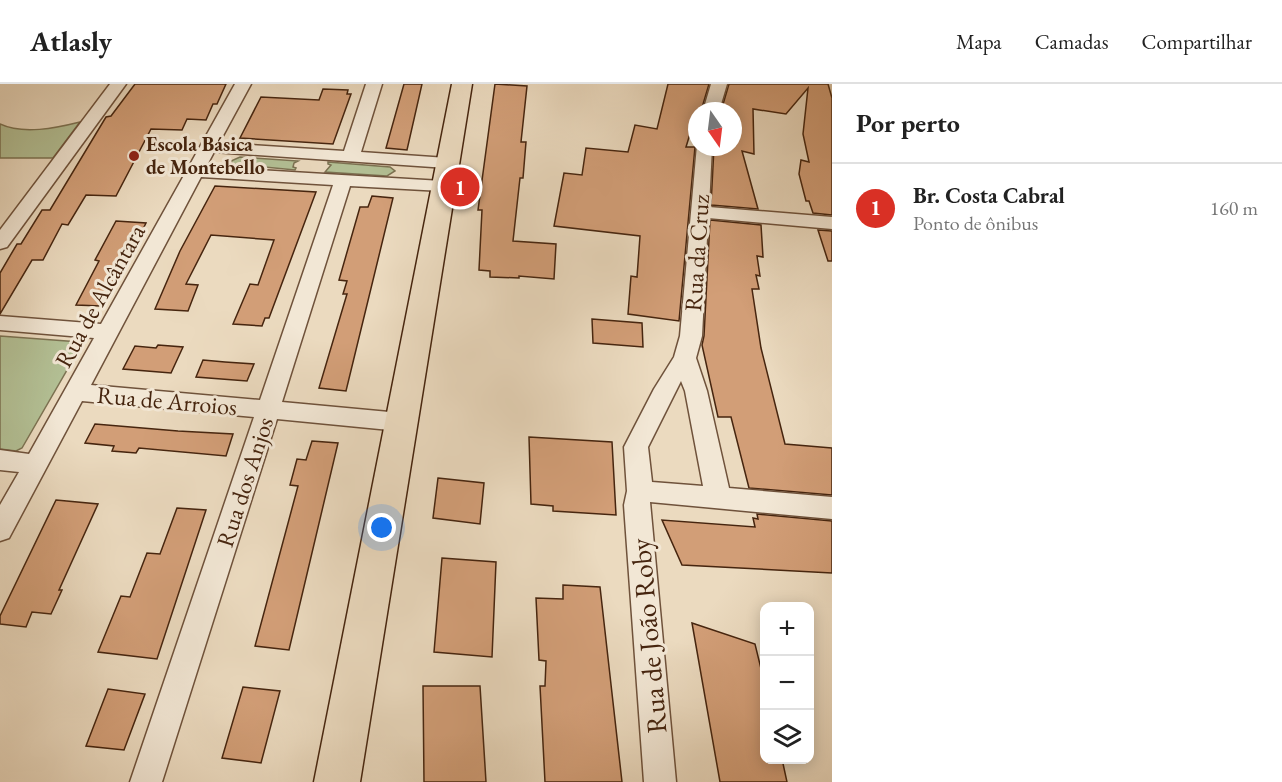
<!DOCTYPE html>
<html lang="pt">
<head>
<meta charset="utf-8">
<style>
	:root { --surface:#fff; --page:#f6f6f6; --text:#222; --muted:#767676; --line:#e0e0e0; --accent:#d93025 }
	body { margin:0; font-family:"EB Garamond",serif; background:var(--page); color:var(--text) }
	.controls { position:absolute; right:18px; bottom:18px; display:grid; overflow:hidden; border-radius:12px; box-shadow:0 3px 15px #0003 }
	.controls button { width:54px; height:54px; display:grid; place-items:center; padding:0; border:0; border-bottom:2px solid var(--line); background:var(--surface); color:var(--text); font:30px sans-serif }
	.compass { position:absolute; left:688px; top:18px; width:54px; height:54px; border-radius:50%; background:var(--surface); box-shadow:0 3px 15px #0003; rotate:166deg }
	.you { position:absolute; left:382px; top:444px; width:21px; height:21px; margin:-15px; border:4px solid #fff; border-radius:50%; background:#1a73e8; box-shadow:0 0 0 9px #1a73e833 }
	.badge { display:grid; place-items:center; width:39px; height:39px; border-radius:50%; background:var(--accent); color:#fff; font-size:20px; font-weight:700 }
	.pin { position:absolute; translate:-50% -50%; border:3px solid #fff; box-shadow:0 2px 6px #0006 }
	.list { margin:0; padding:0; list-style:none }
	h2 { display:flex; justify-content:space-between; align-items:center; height:78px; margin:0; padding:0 24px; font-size:26px }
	h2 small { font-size:20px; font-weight:400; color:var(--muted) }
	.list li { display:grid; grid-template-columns:39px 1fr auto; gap:18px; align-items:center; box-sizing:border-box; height:90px; padding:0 24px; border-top:2px solid var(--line) }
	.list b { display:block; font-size:22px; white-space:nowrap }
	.list p { margin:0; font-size:20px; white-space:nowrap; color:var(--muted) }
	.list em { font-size:20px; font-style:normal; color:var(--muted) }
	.icon { flex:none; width:33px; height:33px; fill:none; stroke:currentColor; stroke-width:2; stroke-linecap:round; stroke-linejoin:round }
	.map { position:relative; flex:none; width:832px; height:698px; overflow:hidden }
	header { display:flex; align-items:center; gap:36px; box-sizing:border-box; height:84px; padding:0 30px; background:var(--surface); border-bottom:2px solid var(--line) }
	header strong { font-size:28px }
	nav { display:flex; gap:33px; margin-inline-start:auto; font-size:21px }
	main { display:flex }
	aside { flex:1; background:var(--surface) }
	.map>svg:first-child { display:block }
</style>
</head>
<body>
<header>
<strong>Atlasly</strong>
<nav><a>Mapa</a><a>Camadas</a><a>Compartilhar</a></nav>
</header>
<main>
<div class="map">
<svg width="832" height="698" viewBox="0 0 832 698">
	<rect width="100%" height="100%" fill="#ebdabf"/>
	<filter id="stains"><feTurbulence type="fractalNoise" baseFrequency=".00333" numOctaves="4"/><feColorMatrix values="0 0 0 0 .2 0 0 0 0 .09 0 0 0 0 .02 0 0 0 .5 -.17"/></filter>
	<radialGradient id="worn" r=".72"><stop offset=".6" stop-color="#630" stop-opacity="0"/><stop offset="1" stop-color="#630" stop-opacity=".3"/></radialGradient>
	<!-- green -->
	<g fill="#b3c095" stroke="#7c7252" stroke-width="1.5">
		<path d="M80,38L53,74H0V40C23,51 56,44 80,38Z"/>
		<polygon points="240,73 298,77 294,79 293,83 296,84 295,86 233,80 231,77"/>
		<polygon points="328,78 390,83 395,87 387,92 325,88 331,81 328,80"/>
		<polygon points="0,252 80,258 82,260 22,364 16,367 0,365"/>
	</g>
	<!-- building -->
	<g fill="#d29e77" stroke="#46250f" stroke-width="1.5">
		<polygon points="135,0 226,0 217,20 213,20 206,36 187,35 182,46 151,45 116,112 86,111 68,141 62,140 43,176 32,176 0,230 0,189 17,160 21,160 42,126 50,126 106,33 111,32"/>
		<polygon points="404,0 422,0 407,66 386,64"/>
		<polygon points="495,0 527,2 521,58 526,58 523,94 520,94 513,157 556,160 554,195 519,192 519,194 490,193 490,187 479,186 482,126 478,126"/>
		<polygon points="668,0 709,0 701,27 697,27 686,63 695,63 679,237 628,230 631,192 637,193 640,152 554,142 564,89 582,91 586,64 628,68 635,41 657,45"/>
		<polygon points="729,0 828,0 832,14 832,131 813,129 809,117 806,117 799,90 801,76 809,78 803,50 808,4 786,30 753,25 754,70 742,67 758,125 711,121 714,63 733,63 733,27 721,27"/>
		<polygon points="323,5 348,6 347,10 351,10 333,60 240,54 261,13 319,16"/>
		<polygon points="215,102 316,108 269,234 265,234 262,242 233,240 250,200 258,201 274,156 211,151 186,200 198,201 188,227 155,225 180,167"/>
		<polygon points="372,112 393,114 346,307 319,304 347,210 343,210 347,197 339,196 360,123 368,123"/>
		<polygon points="710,136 761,141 763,173 757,172 760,192 756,191 759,205 752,205 761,264 785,360 832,364 832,411 749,404 731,333 718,333 702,261 704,252"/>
		<polygon points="116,137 146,139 129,173 125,173 101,222 76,221 99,177 95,176"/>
		<polygon points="818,146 832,147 832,177 828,177"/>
		<polygon points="592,235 642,239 643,263 593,259"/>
		<polygon points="158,261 183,263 171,289 123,285 135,262 156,264"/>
		<polygon points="203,276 225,278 254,280 247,297 196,293"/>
		<polygon points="95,340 178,347 233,350 226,372 139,364 136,369 112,367 114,362 85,359"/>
		<polygon points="529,353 612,358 616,431 553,427 553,422 531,420"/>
		<polygon points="312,357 338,359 289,566 255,562 298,402 290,401 297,375 306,376"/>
		<polygon points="438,394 484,399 480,440 433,434"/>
		<polygon points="56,416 98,420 59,506 62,506 51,530 32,528 26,543 0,540 0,532"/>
		<polygon points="177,424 206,426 157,575 98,568 121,512 130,513 147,469 160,470"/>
		<polygon points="757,430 832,437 832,489 682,481 662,436 755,443 753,434 758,435"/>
		<polygon points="442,474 496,478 492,573 434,568"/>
		<polygon points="563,501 600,503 622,698 545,698 540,602 545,602 546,577 539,576 536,514 563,515"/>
		<polygon points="692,539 755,560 765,601 765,675 782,675 787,698 720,698"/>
		<polygon points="423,602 480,602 486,698 424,698"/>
		<polygon points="243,603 280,607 261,679 222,674"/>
		<polygon points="108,605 145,610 124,666 86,662"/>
	</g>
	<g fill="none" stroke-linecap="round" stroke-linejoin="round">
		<defs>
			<g id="street">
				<polygon points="110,0 126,0 7,163 0,165 0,146"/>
				<path d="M235,0H251L219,59L344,67L366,0H382L361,68L447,74L453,75L456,79L453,83L447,84L214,68L206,83L442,97L448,98L451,102L448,106L442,107L350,102L282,318L400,329L408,332L412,338L408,344L400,347L277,335L162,698H130L254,333L82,317L9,454L0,457V421L19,388L0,386V366L29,370L94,254L0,246V232L101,240ZM201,93L333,101L260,316L91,301Z"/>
				<polygon points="711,0 727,0 719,27 703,27"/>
				<path d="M697,61V63H712L709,123L832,133V145L708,134L702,252L696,274L707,307L729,404L832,413V435L650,418L676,698H644L624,421L627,407L624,363L654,305L674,273L680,252ZM681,297L685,307L703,402L652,398L648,363Z"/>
			</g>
			<polygon id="primary" points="452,0 472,0 360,698 314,698"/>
		</defs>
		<!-- street casing -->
		<use href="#street" stroke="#6f523b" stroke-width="3"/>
		<!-- primary casing -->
		<use href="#primary" stroke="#46250f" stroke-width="3"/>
		<!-- street -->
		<use href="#street" fill="#f2e7d5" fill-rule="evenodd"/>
		<!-- primary -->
		<use href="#primary" fill="#ebdabf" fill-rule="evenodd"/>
	</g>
	<!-- markers -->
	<circle fill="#8f2418" stroke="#f2e7d5" stroke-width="2" cx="134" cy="72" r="6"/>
	<g text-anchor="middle" stroke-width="6" stroke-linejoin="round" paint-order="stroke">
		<!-- far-poi labels -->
		<g font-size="20" font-weight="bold" fill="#46250f" stroke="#f2e7d5" text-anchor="start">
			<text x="146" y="67">Escola Básica<tspan x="146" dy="23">de Montebello</tspan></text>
		</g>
		<!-- street labels -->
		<g font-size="24" fill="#46250f" stroke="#f2e7d5">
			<text transform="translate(697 169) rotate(-86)" y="8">Rua da Cruz</text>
			<text transform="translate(100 212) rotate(-61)" y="8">Rua de Alcântara</text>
			<text transform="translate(167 317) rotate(5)" y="8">Rua de Arroios</text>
			<text transform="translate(245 398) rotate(-72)" y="8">Rua dos Anjos</text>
		</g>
		<!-- near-street labels -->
		<g font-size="28" fill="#46250f" stroke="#f2e7d5">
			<text transform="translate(648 552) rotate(-95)" y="10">Rua de João Roby</text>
		</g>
	</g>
	<rect width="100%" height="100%" filter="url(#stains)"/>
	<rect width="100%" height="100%" fill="url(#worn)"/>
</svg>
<div class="controls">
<button>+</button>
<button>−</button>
<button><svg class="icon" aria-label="layers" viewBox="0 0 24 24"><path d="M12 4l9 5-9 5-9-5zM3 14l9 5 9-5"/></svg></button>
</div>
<svg class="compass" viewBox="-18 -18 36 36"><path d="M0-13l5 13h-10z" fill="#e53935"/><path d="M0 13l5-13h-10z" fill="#767676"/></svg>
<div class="you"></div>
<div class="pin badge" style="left:460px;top:103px">1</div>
</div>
<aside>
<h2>Por perto<small></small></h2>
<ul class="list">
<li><span class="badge">1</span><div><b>Br. Costa Cabral</b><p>Ponto de ônibus</p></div><em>160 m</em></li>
</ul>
</aside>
</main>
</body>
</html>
